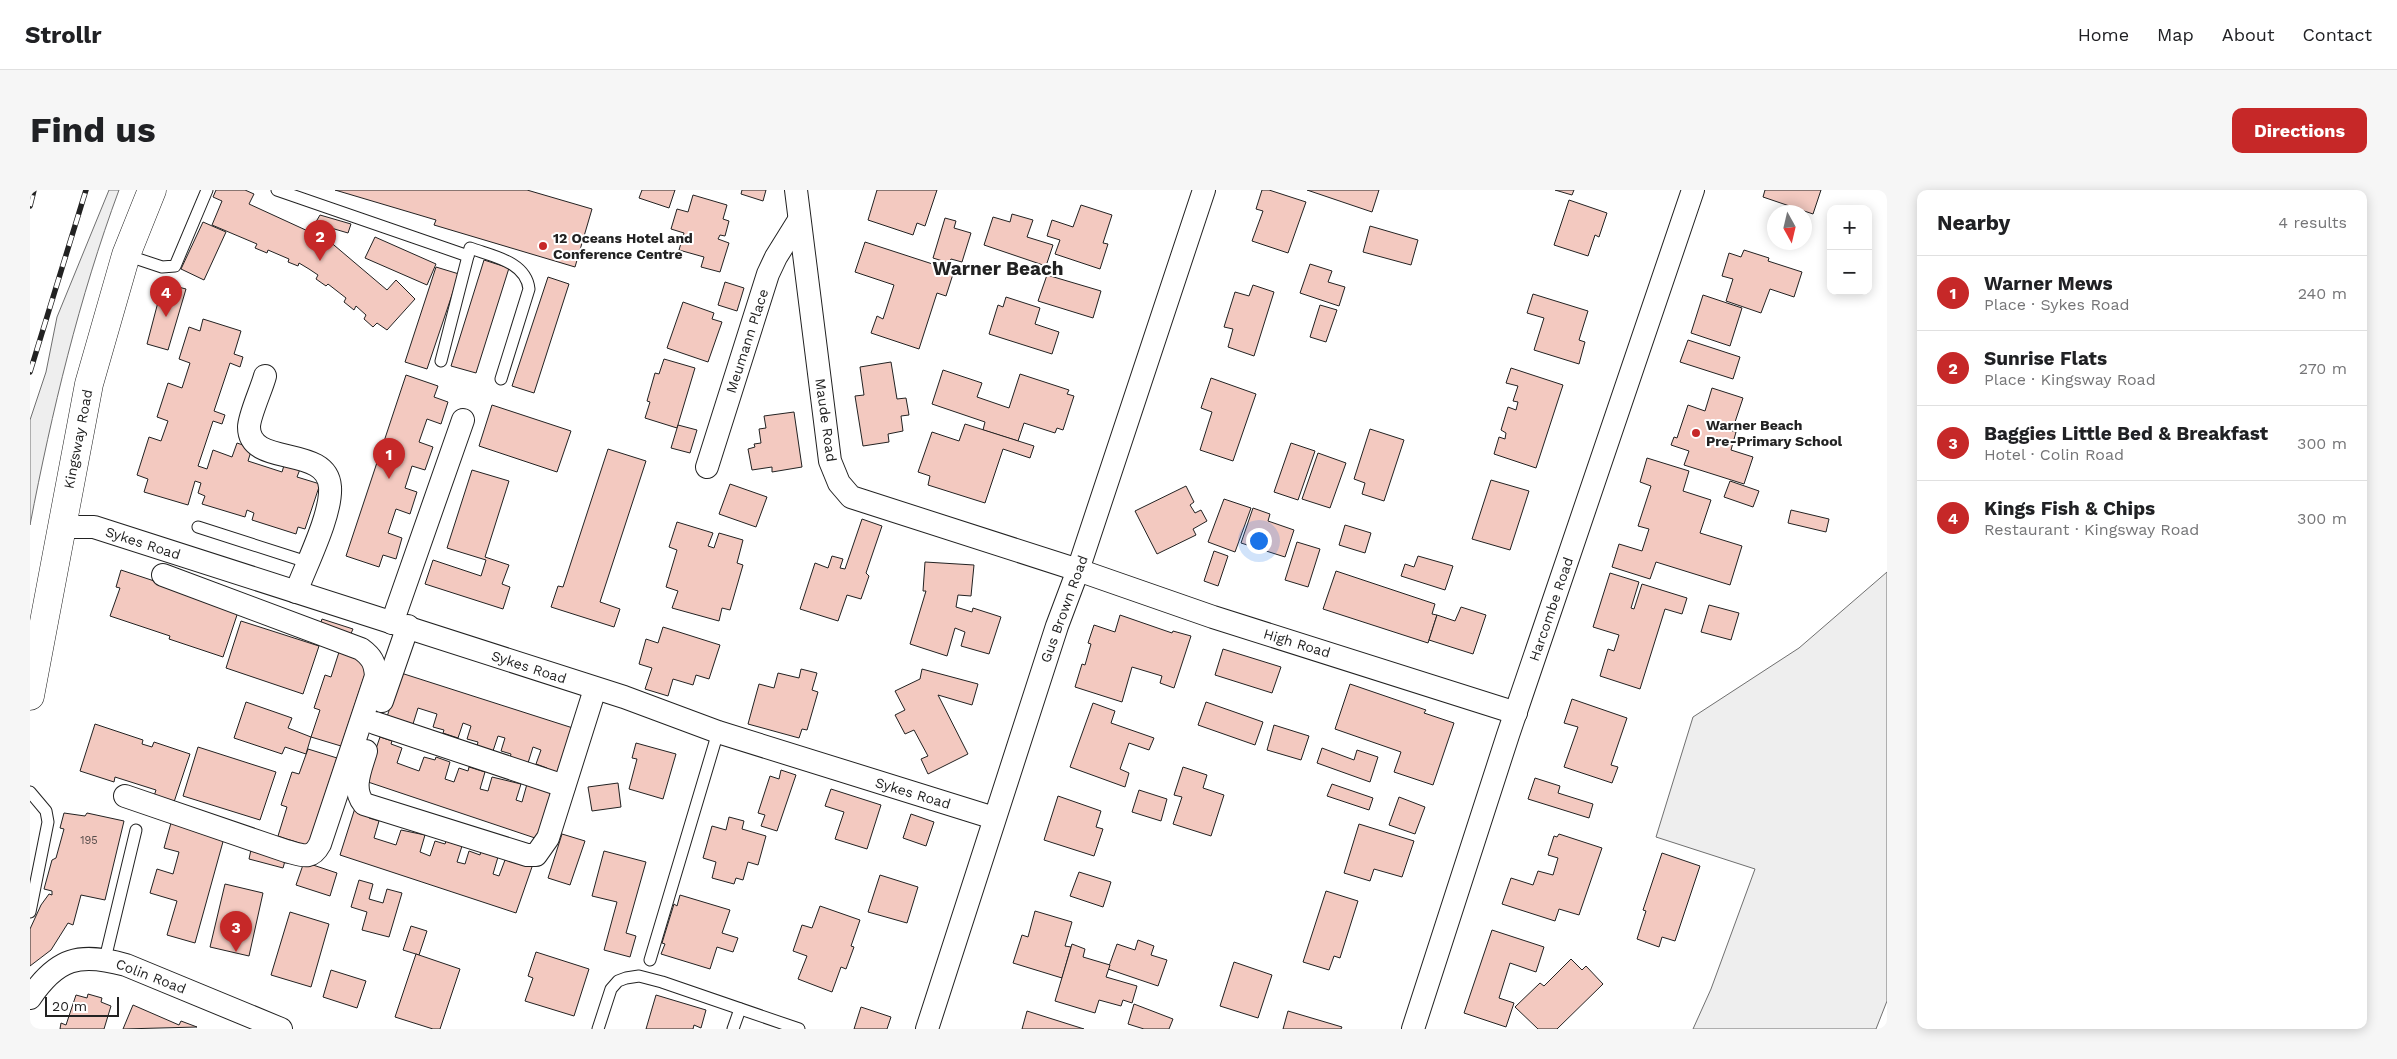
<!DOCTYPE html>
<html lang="en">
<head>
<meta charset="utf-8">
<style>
	:root { --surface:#fff; --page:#f6f6f6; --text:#202124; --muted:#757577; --line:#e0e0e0; --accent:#c62828 }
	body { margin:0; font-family:"Work Sans",sans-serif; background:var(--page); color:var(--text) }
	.controls { position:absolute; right:15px; top:15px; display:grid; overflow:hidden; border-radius:10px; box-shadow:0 2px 12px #0003 }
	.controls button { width:45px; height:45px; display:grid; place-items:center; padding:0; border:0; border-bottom:1px solid var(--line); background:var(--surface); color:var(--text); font:25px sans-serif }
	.compass { position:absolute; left:1737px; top:15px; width:45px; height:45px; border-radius:50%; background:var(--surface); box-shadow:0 2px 12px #0003; rotate:172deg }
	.scale { position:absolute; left:15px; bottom:12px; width:74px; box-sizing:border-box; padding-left:5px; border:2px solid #222; border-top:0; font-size:14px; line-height:18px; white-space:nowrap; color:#222; -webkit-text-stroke:4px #fff; paint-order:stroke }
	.you { position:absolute; left:1228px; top:350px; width:18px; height:18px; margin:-12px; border:4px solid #fff; border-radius:50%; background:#1a73e8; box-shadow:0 0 0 8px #1a73e833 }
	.badge { display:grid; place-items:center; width:32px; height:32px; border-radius:50%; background:var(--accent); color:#fff; font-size:16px; font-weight:700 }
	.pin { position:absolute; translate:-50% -41px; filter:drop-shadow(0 1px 2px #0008) }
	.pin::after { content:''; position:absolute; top:26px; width:18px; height:15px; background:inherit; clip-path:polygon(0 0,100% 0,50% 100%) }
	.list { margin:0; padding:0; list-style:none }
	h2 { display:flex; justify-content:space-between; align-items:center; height:65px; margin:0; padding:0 20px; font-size:21px }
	h2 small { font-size:16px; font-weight:400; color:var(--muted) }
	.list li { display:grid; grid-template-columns:32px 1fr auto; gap:15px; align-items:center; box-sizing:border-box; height:75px; padding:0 20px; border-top:1px solid var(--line) }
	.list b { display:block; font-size:19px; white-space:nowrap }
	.list p { margin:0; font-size:16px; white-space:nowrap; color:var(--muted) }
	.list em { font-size:16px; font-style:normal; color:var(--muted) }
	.map { position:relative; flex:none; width:1857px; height:839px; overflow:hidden; border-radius:10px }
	header { display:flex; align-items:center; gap:30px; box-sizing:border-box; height:70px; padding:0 25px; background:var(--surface); border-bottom:1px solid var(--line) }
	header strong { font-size:24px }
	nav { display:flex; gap:28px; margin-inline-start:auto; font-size:18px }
	.intro { display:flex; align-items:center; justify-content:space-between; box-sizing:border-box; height:120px; padding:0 30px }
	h1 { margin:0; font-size:35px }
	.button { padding:12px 22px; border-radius:10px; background:var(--accent); color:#fff; font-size:18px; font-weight:700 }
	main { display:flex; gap:30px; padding:0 30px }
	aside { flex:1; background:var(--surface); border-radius:10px; box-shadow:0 2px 12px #0003 }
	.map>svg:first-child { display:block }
</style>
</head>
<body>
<header>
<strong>Strollr</strong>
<nav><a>Home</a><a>Map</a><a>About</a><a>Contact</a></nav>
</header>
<div class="intro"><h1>Find us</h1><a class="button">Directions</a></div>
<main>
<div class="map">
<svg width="1857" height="839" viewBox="0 0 1857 839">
	<rect width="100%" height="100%" fill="#fff"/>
	<!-- green -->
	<g fill="#eee" stroke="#6f6f6f">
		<path d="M79,0H89C49,108 22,221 0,335V230L16,182L27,127Z"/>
		<polygon points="1857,382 1857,811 1846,839 1663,839 1681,799 1725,679 1626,647 1663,527 1769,458"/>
	</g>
	<!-- building -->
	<g fill="#f3c9c0" stroke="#222">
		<polygon points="186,0 215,0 224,4 219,14 280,42 290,25 321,34 318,43 301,38 298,50 357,100 366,90 385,109 357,140 347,133 343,137 334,129 336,125 326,116 324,120 314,112 316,108 298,94 296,96 286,89 288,85 279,79 269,73 268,76 258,72 259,69 238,60 237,63 225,58 227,54 182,35 192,11 183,7"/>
		<polygon points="305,0 497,0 562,19 545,77 404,35 406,30"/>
		<polygon points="612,0 645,0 639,18 609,8"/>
		<polygon points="712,0 736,0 733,11 711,4"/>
		<polygon points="847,0 907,0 895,36 887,33 883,45 838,30"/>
		<polygon points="1232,0 1239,0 1276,12 1258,63 1222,51 1233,21 1226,19"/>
		<polygon points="1277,0 1349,0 1342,22"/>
		<polygon points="1525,0 1544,0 1542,5"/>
		<polygon points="1735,0 1791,0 1783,24 1733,7"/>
		<polygon points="663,5 697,15 693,29 699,31 695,46 690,45 688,49 699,53 690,82 671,77 674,67 649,60 654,43 641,39 647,19 658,22"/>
		<polygon points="1539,10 1577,23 1569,47 1565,45 1558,66 1524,55"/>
		<polygon points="1051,15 1082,25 1073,53 1078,54 1070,79 1025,64 1030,50 1017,46 1022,30 1043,37"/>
		<polygon points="982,24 1003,30 997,47 1023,55 1016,76 954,55 963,27 980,32"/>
		<polygon points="915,28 926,31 924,38 941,43 932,72 921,69 919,73 903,68"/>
		<polygon points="173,32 196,42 174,90 151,79"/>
		<polygon points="1340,36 1388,50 1381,75 1333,62"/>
		<polygon points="345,47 406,74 397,95 335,68"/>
		<polygon points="835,52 924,81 916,106 907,103 889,159 841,143 847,126 853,129 864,95 825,82"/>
		<polygon points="1714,60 1739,68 1738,71 1772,82 1764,107 1740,99 1731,123 1696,111 1703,89 1692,86 1699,63 1711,67"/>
		<polygon points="454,70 479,78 446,183 421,176"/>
		<polygon points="1280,74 1302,81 1298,92 1315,97 1309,116 1270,103"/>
		<polygon points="406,77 429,84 397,179 375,172"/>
		<polygon points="1017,85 1071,101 1063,128 1008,111"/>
		<polygon points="518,87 539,94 504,203 482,196"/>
		<polygon points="695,92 714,98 707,121 688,115"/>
		<polygon points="133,93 156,99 138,160 117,154"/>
		<polygon points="1223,95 1244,102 1224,166 1198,157 1203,139 1194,137 1205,102 1219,106"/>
		<polygon points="1503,104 1558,121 1549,150 1555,152 1549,174 1504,160 1514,128 1497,123"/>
		<polygon points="1673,105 1712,118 1700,156 1661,143"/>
		<polygon points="976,107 1010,118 1005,134 1029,142 1022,164 959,144 968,115 973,117"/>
		<polygon points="653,112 684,123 682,129 692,132 678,172 637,158"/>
		<polygon points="1290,115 1307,120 1296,152 1280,147"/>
		<polygon points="173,129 211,141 204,164 213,167 210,177 200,173 184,221 195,225 192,234 183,231 168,276 177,279 183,260 202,267 207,253 222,258 218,271 252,282 256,269 272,274 267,287 290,294 275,339 268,337 266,344 222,330 224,323 217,320 215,327 172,314 175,306 168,303 171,293 165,291 158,315 114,302 118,289 107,285 119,247 131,251 138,231 127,227 138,193 152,198 160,173 149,169 159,137 170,141"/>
		<polygon points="1658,150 1710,167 1703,189 1650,172"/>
		<polygon points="634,169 665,178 647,238 615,228 620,212 617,211 625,183 629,184"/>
		<polygon points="861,172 867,209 876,208 879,225 871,226 873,241 858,244 859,252 833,256 825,206 834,205 830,177"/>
		<polygon points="1481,178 1533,195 1506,278 1464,264 1469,247 1475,249 1476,243 1471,240 1478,217 1486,220 1488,212 1483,211 1488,196 1476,193"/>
		<polygon points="913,180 952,193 947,207 979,218 990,184 1039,200 1037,204 1044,206 1033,240 1027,238 1025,243 994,233 988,251 953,240 955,232 902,214"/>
		<polygon points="376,185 408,196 404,207 418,212 411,234 397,229 389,252 403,257 395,280 382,276 375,298 387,302 380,324 366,319 358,343 372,348 366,369 353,365 349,377 316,366"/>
		<polygon points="1181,188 1226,204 1203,271 1170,260 1182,222 1171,218"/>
		<polygon points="1682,198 1713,208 1702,241 1706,242 1701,260 1723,267 1714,294 1654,275 1659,261 1641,255 1644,247 1647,248 1658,215 1675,221"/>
		<polygon points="462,215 541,241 527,282 449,256"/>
		<polygon points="764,222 772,277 742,282 742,277 722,280 718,259 725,257 724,254 731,253 729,239 736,238 734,226"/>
		<polygon points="935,234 1004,256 1000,268 973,259 955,313 898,295 900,286 888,282 902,242 929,251"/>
		<polygon points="648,235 667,240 660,263 641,258"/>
		<polygon points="1340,239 1374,250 1354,311 1332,304 1335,293 1324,289"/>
		<polygon points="1261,253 1285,261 1268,310 1244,302"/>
		<polygon points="578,259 616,271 570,412 590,419 584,437 521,417 528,396 533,397"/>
		<polygon points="1288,263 1316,273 1300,318 1272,309"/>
		<polygon points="1617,268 1659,281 1653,301 1681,310 1670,343 1712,356 1700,395 1626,372 1620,389 1582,377 1589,354 1612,361 1619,339 1608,336 1621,296 1610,292"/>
		<polygon points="442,280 479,291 455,367 479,375 472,394 480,397 473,419 395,394 403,370 451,386 456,370 417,358"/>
		<polygon points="1461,290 1499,301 1480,360 1442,349"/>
		<polygon points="1700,291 1729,301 1723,317 1694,307"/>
		<polygon points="700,294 737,307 726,337 689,324"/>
		<polygon points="1156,296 1164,312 1160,315 1165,323 1171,320 1177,331 1163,339 1166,345 1127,364 1105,321"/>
		<polygon points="1194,309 1221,318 1205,362 1178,352"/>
		<polygon points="1223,318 1240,324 1238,331 1264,340 1255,367 1211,353"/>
		<polygon points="1761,320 1799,329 1796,342 1758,333"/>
		<polygon points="832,329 852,336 836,383 839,386 831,409 817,405 808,431 770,419 785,373 798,378 802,366 813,369 810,378 815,379"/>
		<polygon points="647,332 683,343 678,356 684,358 689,343 713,350 707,373 713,375 700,420 692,418 689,431 642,418 648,401 636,397 647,360 639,357"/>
		<polygon points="1315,335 1341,343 1335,363 1309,355"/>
		<polygon points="1267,352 1290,359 1278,397 1255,390"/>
		<polygon points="1184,361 1198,366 1188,396 1174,391"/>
		<polygon points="1388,366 1423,376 1415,400 1371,386 1375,374 1384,377"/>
		<polygon points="895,372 944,375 941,406 928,405 926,417 942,422 943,418 971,427 959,464 931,456 935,442 925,438 917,466 880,454 896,401 893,401"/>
		<polygon points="91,380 209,419 193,467 139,449 140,446 80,426 90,398 86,397"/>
		<polygon points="1306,381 1405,414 1402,424 1407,425 1398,453 1293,419"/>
		<polygon points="1580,383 1609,392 1601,418 1604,419 1612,394 1657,408 1652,424 1635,419 1610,499 1570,486 1578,459 1584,461 1589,445 1563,437"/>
		<polygon points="1679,415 1709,423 1701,450 1671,442"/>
		<polygon points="1431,417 1456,425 1443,464 1399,450 1407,425 1425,431"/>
		<polygon points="1090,425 1142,443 1143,441 1161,446 1144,498 1130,493 1132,486 1102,477 1092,512 1045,497 1052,474 1055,475 1061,454 1058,453 1064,435 1085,442"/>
		<polygon points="292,429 323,439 319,448 290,435"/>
		<polygon points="211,431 289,456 273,504 196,478"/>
		<polygon points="633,437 690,455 679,489 666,485 663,495 643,489 638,506 615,499 622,478 609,474 616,449 628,453"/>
		<polygon points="310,459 340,469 311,556 281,547 290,520 284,518 295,485 301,487"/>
		<polygon points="1193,459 1251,477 1242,503 1185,485"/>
		<polygon points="771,479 787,483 782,500 788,502 777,540 772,539 769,548 718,534 729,494 744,498 748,483 769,488"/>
		<polygon points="892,479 948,494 942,515 908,505 938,564 898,584 891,569 898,566 884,540 875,544 865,525 875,520 865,501 890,489"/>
		<polygon points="371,483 546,539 531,587 515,582 517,578 506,574 511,560 503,557 498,573 480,568 481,564 471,561 475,548 468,546 463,561 447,556 448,552 437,549 441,536 433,533 428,548 413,543 414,540 403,537 407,524 388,518 383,534 356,530"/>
		<polygon points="1320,494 1396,520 1394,523 1424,533 1403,595 1364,582 1371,562 1305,539"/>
		<polygon points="1542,509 1597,528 1581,575 1588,577 1582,593 1534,577 1548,537 1534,533"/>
		<polygon points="216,512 262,528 258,538 281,547 276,564 255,557 252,564 204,548"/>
		<polygon points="1176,512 1233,532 1225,555 1168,535"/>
		<polygon points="1063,513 1085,521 1081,533 1124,548 1119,560 1099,553 1090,579 1099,583 1095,597 1040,577"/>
		<polygon points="65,534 113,550 112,554 122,557 124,552 160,564 144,612 124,606 126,600 85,587 84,592 50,581"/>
		<polygon points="1244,535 1279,546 1271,570 1237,560"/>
		<polygon points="350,547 362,551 361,554 372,558 367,573 389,581 394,567 405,570 406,567 420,572 415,589 424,592 429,578 438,581 439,577 455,582 450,599 458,601 462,587 491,594 486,610 492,612 497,594 527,600 511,650 335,591"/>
		<polygon points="606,553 646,564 633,609 599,599 607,569 602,568"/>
		<polygon points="168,557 246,582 230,630 153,606"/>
		<polygon points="1292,558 1324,570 1327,560 1348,567 1340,592 1287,573"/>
		<polygon points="278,559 307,568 278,656 248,646 257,617 251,615 262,582 269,584"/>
		<polygon points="1153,577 1177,585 1173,598 1194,605 1181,646 1143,634 1152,607 1144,605"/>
		<polygon points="751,580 766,585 747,641 731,636 735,625 728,623 740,586 749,589"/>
		<polygon points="1505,588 1530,596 1528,603 1563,614 1559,628 1498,609"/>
		<polygon points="588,593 591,617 562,621 558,597"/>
		<polygon points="1302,594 1343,608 1339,620 1297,606"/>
		<polygon points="801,599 851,615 837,659 805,649 814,622 795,616"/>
		<polygon points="1109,600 1137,609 1131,631 1102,622"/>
		<polygon points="1028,606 1071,621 1066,637 1073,639 1064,666 1014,650"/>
		<polygon points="1369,607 1395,617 1385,644 1359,635"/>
		<polygon points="325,618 341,623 339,628 349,631 344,648 366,655 371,640 395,645 390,662 400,666 405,651 415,654 416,651 432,656 427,672 435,674 439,661 450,665 451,661 468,667 463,684 469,686 475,670 486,673 487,669 503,674 486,723 310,665"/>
		<polygon points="34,623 55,626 57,623 94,631 75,710 51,705 43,735 38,733 21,760 0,776 0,739 11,715 19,704 22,705 22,701 14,699 22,670 26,668 34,639 30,638"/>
		<polygon points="881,624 904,632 896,656 873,648"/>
		<polygon points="699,627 714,631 712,639 736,646 728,675 718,672 713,690 706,688 704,694 682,688 686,672 673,668 682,636 696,640"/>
		<polygon points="141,633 194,648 165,753 137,745 147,711 120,703 127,679 143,684 149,662 134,658"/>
		<polygon points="1329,634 1384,651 1372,687 1344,679 1340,691 1314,683"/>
		<polygon points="532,644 555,651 540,695 518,688"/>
		<polygon points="1529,644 1572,658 1549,725 1529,719 1525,731 1472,714 1481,688 1503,695 1508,681 1523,685 1528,668 1518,665 1524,646 1527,647"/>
		<polygon points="222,655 257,664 253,678 219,669"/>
		<polygon points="574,661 616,672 596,743 606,746 600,767 574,760 587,712 562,706"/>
		<polygon points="1632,663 1670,676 1645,751 1632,747 1629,757 1607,749 1616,721 1613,720"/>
		<polygon points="274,672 307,683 300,706 266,695"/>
		<polygon points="1049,682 1081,692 1073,717 1040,706"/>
		<polygon points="850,685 888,697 877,733 838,722"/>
		<polygon points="329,690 343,694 339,709 353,713 357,699 372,703 359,747 332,740 337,722 321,717"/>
		<polygon points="195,694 233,703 219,766 180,757"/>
		<polygon points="1296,701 1328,711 1310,768 1304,766 1299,780 1273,772"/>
		<polygon points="650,705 700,720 692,743 708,748 703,762 687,757 680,779 631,764 635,754 632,753 644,714 647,716"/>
		<polygon points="790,716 830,730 821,756 824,757 816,779 811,777 802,802 768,789 777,766 763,761 772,735 782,738"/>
		<polygon points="1005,721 1042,732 1035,756 1041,757 1032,788 983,773 992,745 998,747"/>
		<polygon points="260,722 299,734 281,797 241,785"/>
		<polygon points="381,736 397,741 389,765 373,760"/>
		<polygon points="1462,740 1514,757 1506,782 1480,773 1469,808 1484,813 1476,837 1434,823"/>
		<polygon points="1108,750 1124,756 1121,765 1137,770 1128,796 1078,779 1087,754 1105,760"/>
		<polygon points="1042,754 1055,759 1053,767 1080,775 1076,787 1107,796 1102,813 1093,810 1091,816 1069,810 1065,823 1025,811"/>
		<polygon points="506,762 559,779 544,826 495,811 503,788 498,786"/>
		<polygon points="386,764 430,779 410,839 403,839 365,827"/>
		<polygon points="1541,769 1552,780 1556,776 1573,794 1527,839 1508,839 1485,817 1510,793 1514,796"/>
		<polygon points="1204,772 1242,785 1228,828 1190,816"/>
		<polygon points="301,780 336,791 327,818 293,807"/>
		<polygon points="58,804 72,808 71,812 81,816 74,839 30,839 31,833 36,835 46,805 57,808"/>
		<polygon points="626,805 676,820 671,838 664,835 663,839 616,839"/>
		<polygon points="1104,814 1143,829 1139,839 1114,839 1098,834"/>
		<polygon points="103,815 149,835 151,831 167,837 93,839"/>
		<polygon points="831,817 861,827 857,839 824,839"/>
		<polygon points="997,821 1054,839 992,839"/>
		<polygon points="1258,821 1312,837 1311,839 1253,839"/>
	</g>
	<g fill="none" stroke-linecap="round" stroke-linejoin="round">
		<defs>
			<g id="lane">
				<path d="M247,0L438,66L440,58C461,66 496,71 499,99L471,189"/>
				<polyline points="96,65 132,77 145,76 177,0"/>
				<polyline points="411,171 438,66"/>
				<polyline points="168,337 277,372"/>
				<polyline points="0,602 16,621 18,632 0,722"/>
				<polyline points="75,769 106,640"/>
				<polyline points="620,770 688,542"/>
				<polyline points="568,839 581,799 588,791 596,788 609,786 632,792 769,839"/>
				<polyline points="703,839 710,819"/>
			</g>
			<g id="street">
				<polyline points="766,0 800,271 809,293 821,307 1048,380 1183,427 1486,523"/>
				<path d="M235,186C232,198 219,226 219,237C219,278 297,254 300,297C302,324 276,375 266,402"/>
				<polyline points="677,277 738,84 746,67 769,30"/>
				<polyline points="31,337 64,337 594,507 688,542 964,628"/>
				<polyline points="362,433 433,230"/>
				<polyline points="352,511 378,436"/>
				<polyline points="345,533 534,596"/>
				<path d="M336,561C331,579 321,598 334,614L497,665H506L518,648L565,499"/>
				<path d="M95,606L256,661C272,665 281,671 290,654L346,486C345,473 342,467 331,459L133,385"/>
				<path d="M0,808C27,768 49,762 96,775L251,839"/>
				<polyline points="897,839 1027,436 1048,380 1174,0"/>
				<polyline points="1383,839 1478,545 1663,0"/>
			</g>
			<polyline id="primary" points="0,506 59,194 96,65 122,0"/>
		</defs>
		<!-- lane casing -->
		<use href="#lane" stroke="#222" stroke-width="13"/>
		<!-- street casing -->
		<use href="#street" stroke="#222" stroke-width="24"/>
		<!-- primary casing -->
		<use href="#primary" stroke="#222" stroke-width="29"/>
		<!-- lane -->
		<use href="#lane" stroke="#fff" stroke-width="11"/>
		<!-- street -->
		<use href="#street" stroke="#fff" stroke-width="22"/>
		<!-- primary -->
		<use href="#primary" stroke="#fff" stroke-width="28"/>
		<defs>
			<g id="rail">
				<polyline points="0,16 4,0"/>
				<polyline points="0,182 56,0"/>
			</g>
		</defs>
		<!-- rail casing -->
		<use href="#rail" stroke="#222" stroke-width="5.5"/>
		<!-- rail -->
		<use href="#rail" stroke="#fff" stroke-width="4" stroke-dasharray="11" stroke-linecap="butt"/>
	</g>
	<!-- markers -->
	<g fill="#c62828" stroke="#fff" stroke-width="2">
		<circle cx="513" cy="56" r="5"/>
		<circle cx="1666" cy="243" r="5"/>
	</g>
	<g text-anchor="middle" stroke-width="4" stroke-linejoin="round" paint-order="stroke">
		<!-- number labels -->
		<g font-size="11" fill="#564c4a">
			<text x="59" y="654">195</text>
		</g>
		<!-- poi labels -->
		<g font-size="14" font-weight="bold" fill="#222" stroke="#fff" text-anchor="start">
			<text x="523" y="53">12 Oceans Hotel and<tspan x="523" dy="16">Conference Centre</tspan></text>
			<text x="1676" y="240">Warner Beach<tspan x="1676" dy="16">Pre-Primary School</tspan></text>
		</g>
		<!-- street labels -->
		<g font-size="14" fill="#222" stroke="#fff">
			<text transform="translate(717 151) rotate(-72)" y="5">Meumann Place</text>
			<text transform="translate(796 230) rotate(82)" y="5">Maude Road</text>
			<text transform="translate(48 249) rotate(-79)" y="5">Kingsway Road</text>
			<text transform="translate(113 353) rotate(18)" y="5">Sykes Road</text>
			<text transform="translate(1034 419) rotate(-70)" y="5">Gus Brown Road</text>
			<text transform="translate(1521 419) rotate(-71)" y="5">Harcombe Road</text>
			<text transform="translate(1267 453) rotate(17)" y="5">High Road</text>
			<text transform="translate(499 477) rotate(18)" y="5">Sykes Road</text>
			<text transform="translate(883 603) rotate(17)" y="5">Sykes Road</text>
			<text transform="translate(121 786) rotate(21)" y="5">Colin Road</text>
		</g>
		<!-- district labels -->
		<g font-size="19" font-weight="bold" fill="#222" stroke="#fff">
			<text x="968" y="85">Warner Beach</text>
		</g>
	</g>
</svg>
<div class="controls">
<button>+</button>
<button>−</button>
</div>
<svg class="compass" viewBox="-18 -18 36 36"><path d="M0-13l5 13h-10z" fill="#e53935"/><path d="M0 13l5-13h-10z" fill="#757577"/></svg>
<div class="scale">20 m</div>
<div class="you"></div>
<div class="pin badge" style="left:359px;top:289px">1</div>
<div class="pin badge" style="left:290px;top:71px">2</div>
<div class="pin badge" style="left:206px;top:762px">3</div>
<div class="pin badge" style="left:136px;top:127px">4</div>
</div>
<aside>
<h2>Nearby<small>4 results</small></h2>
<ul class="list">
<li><span class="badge">1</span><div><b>Warner Mews</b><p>Place · Sykes Road</p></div><em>240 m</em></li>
<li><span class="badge">2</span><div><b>Sunrise Flats</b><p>Place · Kingsway Road</p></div><em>270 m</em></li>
<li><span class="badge">3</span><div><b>Baggies Little Bed &amp; Breakfast</b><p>Hotel · Colin Road</p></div><em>300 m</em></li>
<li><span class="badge">4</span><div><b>Kings Fish &amp; Chips</b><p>Restaurant · Kingsway Road</p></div><em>300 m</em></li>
</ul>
</aside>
</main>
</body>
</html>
